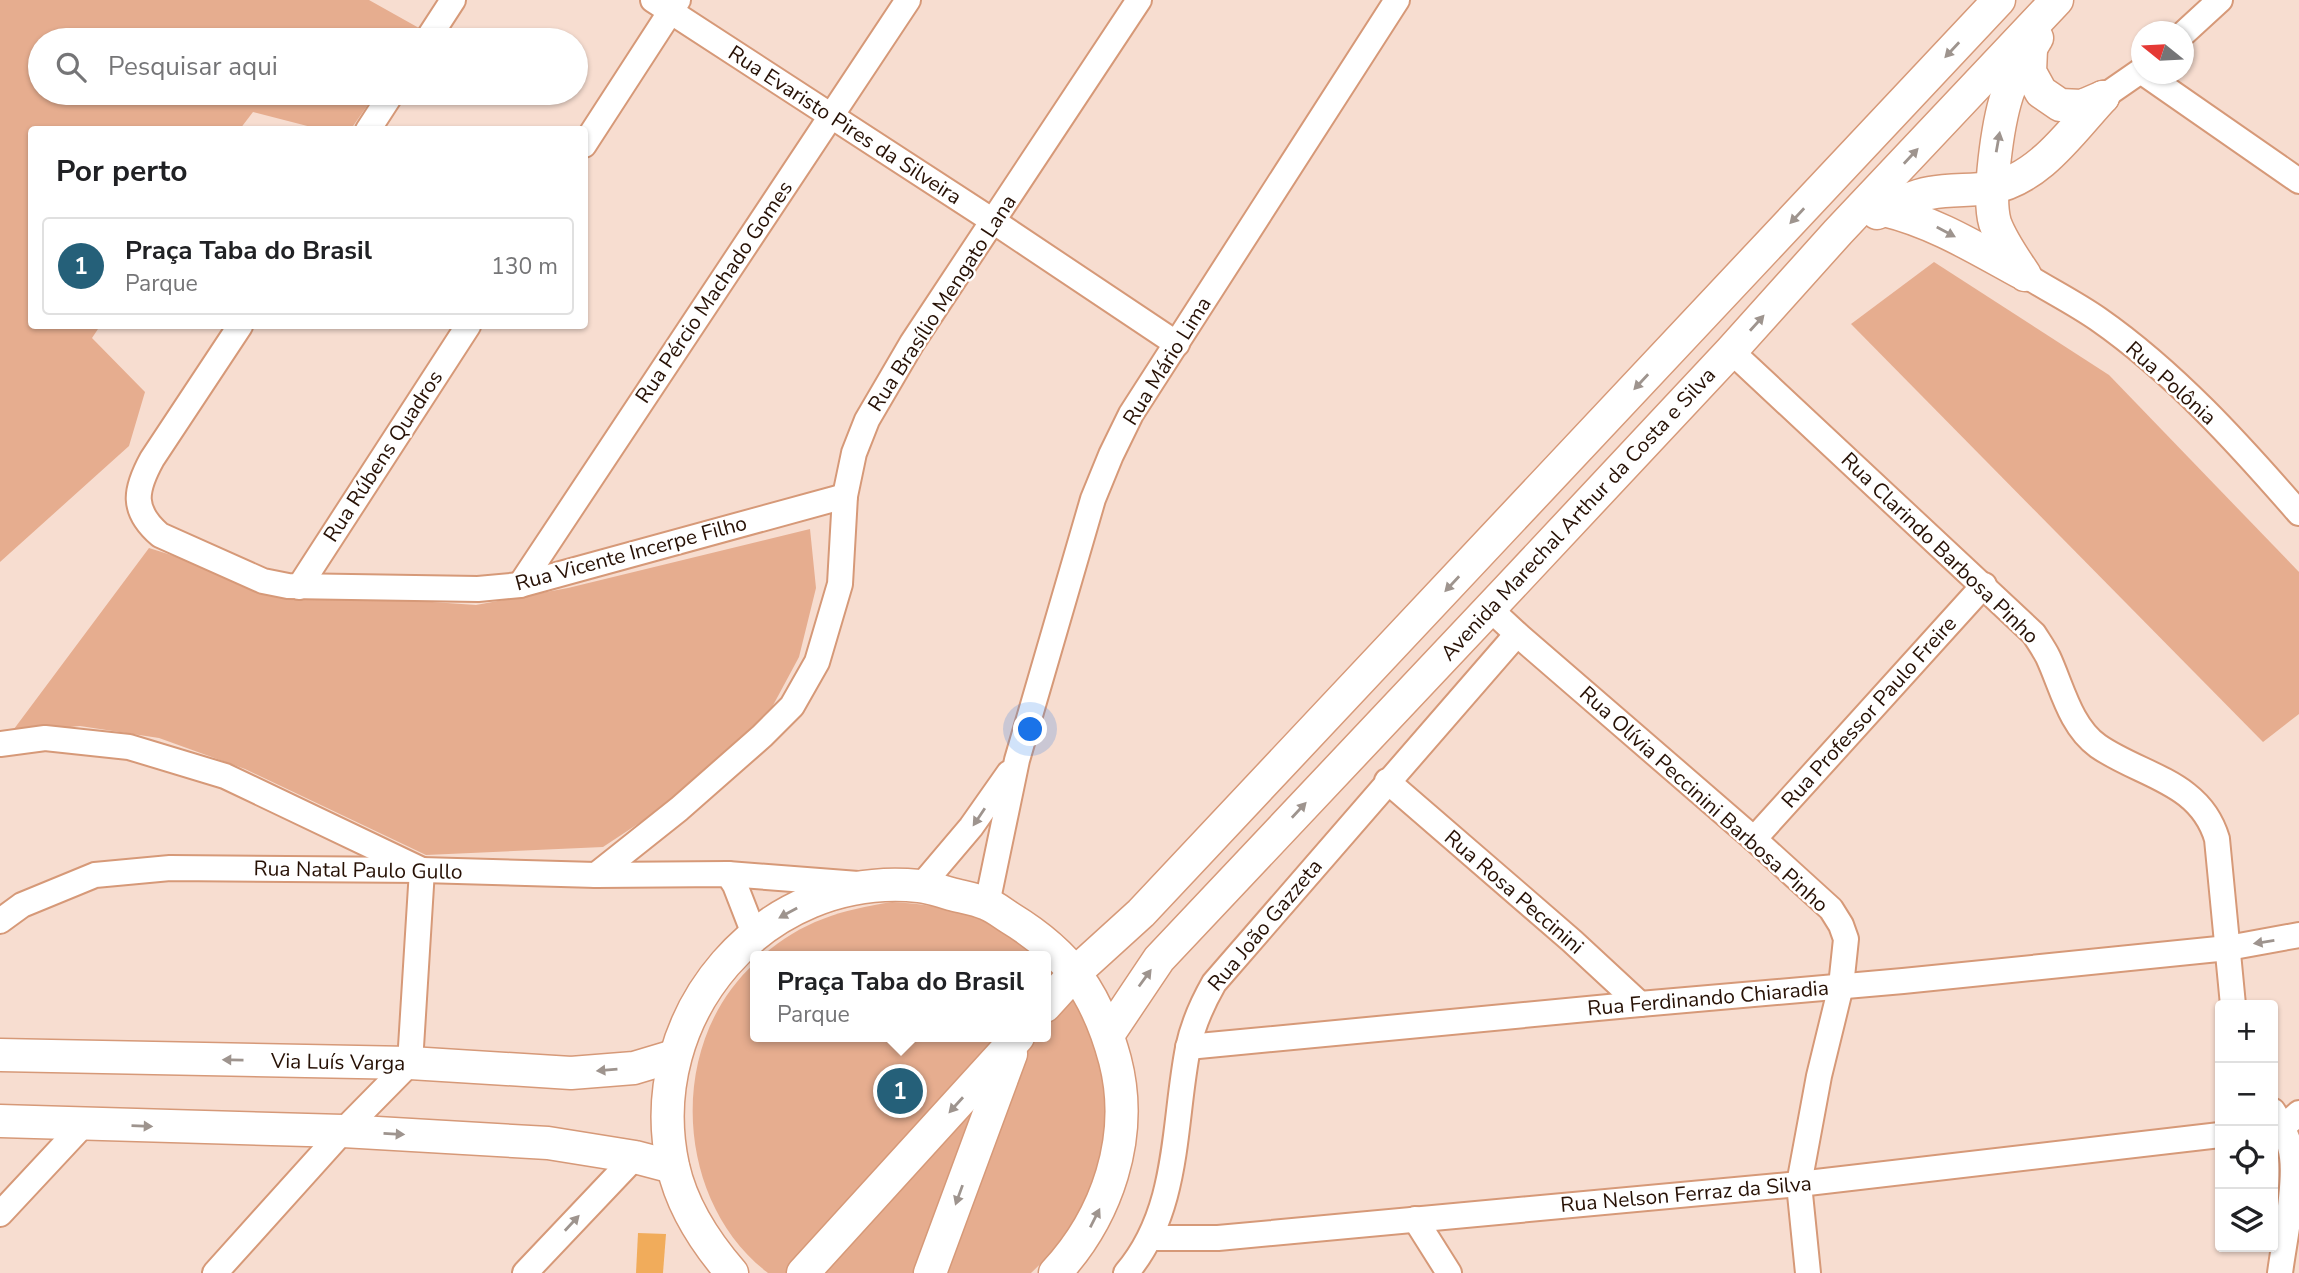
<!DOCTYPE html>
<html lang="pt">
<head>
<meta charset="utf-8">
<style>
	:root { --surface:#fff; --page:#f2f2f2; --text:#202124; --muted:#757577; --line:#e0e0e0; --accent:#256079 }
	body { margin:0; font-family:"Nunito Sans",sans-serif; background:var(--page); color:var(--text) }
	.controls { position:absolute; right:21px; bottom:21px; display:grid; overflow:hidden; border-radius:7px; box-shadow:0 2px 5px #0004 }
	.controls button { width:63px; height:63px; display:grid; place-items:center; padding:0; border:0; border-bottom:2px solid var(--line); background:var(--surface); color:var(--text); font:35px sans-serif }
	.compass { position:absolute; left:2131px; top:21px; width:63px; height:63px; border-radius:50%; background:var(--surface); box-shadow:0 2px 5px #0004; rotate:288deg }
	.you { position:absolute; left:1031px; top:730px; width:24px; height:24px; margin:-18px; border:5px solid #fff; border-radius:50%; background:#1a73e8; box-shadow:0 0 0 10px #1a73e833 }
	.badge { display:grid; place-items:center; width:46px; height:46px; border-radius:50%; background:var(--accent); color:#fff; font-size:23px; font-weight:700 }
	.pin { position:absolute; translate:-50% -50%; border:4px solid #fff; box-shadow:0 2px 7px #0006 }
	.popup { position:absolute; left:750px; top:951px; width:301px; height:91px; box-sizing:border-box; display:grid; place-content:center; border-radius:7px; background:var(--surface); filter:drop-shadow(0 2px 5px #0005); font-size:23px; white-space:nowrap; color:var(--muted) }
	.popup b { font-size:26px; color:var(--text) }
	.popup::after { content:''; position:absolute; left:50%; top:100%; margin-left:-14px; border:14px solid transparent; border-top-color:var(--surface) }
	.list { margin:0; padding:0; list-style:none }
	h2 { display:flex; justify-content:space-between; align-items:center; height:91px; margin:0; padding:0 28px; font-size:30px }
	h2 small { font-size:23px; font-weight:400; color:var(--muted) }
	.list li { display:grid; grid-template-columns:46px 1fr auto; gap:21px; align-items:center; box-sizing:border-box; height:98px; margin:0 14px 14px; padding:0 14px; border:2px solid var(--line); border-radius:7px }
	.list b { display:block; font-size:26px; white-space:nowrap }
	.list p { margin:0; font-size:23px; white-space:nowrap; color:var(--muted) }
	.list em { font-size:23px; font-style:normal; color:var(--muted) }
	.icon { flex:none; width:38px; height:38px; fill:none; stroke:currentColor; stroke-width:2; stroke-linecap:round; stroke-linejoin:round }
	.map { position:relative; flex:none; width:2299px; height:1273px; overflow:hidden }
	.search { position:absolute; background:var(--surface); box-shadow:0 2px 5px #0004; left:28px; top:28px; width:560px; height:77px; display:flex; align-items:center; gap:18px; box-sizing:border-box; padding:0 24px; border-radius:38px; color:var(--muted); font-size:26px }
	.panel { position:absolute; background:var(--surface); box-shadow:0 2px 5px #0004; left:28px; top:126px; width:560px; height:203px; border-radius:7px }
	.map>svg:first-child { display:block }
</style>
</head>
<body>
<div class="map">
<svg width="2299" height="1273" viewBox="0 0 2299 1273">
	<rect width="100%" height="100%" fill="#f7ddd0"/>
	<!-- green -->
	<g fill="#e6ad8f">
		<polygon points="0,0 369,0 419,28 411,40 40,40 40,93 376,93 351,129 319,129 253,112 240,129 32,130 32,326 100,326 92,338 145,392 129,446 0,562"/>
		<polygon points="1934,262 2109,375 2299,572 2299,714 2263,742 1851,324"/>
		<polygon points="810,529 816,588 799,657 770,711 665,806 603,847 426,855 245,769 159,738 80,726 11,733 149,548 260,583 301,593 476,605 568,588"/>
		<path d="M892,902C958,906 987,917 1040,956H762C802,921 841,910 892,902Z"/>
		<path d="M1045,962C1062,981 1078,1000 1089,1023C1119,1085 1112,1162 1077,1221C1065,1241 1048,1257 1031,1273H768C674,1201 666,1043 755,963V1037H1045Z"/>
	</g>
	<!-- building -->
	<polygon fill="#f1ac5b" points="638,1233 666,1234 663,1273 636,1273"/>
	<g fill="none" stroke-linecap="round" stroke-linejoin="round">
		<defs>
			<g id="minor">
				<polyline points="653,0 993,221 1177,344"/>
				<polyline points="2184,33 2220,0"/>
				<polyline points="427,40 453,0"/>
				<polyline points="2145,74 2299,181"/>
				<polyline points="2103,97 2142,70"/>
				<polyline points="368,130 392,93"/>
				<polyline points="584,145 678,0"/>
				<path d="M2025,275C2049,290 2075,303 2098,319C2174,372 2239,444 2299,513"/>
				<path d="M240,326L152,459C135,490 131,510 160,535L263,581L288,586L478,589L520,585L845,496"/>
				<path d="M1731,351L2034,634C2039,642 2044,649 2048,657C2062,687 2070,726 2098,746C2141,776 2200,781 2217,839L2233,1005"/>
				<polyline points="520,585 908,0"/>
				<polyline points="299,587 468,326"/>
				<polyline points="1489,608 1517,634 1754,839 1831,909 1841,925 1846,939 1841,986 1819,1076 1799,1184 1808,1273"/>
				<polyline points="0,744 45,738 129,747 225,776 422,870 410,1063 343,1131 215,1273"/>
				<polyline points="1387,781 1572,941 1640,1004"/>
				<polyline points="1754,839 1984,585"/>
				<polyline points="728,874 735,885 754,934"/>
				<polyline points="596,875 679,809 762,736 792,706 817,662 840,584 845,496 854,453 867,420 912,343 1139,0"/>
				<polyline points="921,886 971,827 1009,773"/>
				<polyline points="987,904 1017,760 1093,499 1111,455 1131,414 1397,0"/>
				<polyline points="0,921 22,905 95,875 170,868 422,870 596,875 728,874 858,884"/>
				<polyline points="1188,1047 1640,1004 1903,981 2228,948 2299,935"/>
				<path d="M2273,1111C2282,1125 2290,1140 2292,1157C2296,1186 2284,1242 2280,1273"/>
				<polyline points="2283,1127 2299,1113"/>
				<polyline points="0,1214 84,1124"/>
				<polyline points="1415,1219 1449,1273"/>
				<polyline points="1151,1238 1218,1238 1799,1184 2220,1135"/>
				<polyline points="525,1273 635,1157"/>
				<path d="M1126,1273C1180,1210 1173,1124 1188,1048C1193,1024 1202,1004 1214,983L1517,634"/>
			</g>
			<g id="major">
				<polyline points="2031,49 2030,72 2041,92 2060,105 2082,106 2103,97"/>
				<path d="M1884,210C1899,203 1914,196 1930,193C1950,189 1971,191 1990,188C2039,180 2072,130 2103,97"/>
				<path d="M1877,213L1884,210C1934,222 1976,248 2020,272"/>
				<path d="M2025,275C2014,258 2002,242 1995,223C1987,196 1998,123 2007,95C2013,76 2027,55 2037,38"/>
				<polyline points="1045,1006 1075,973 1141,913 1999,0"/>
				<polyline points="1108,1035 1159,959 1509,588 1731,351 1838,232 2057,0"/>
				<polyline points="0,1055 410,1063 571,1073 634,1068 674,1056"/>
				<polyline points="0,1121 343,1131 548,1143 635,1157 673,1167"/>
				<path d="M732,1273C705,1242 682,1207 673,1166C640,1015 764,870 919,886C930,887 940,891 951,894C962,897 976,899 987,904C995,907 1002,913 1010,918C1069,954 1097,993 1115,1060C1135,1137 1107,1217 1055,1273"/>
				<polyline points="803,1273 1018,1037"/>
				<polyline points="930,1273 1011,1054"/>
			</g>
		</defs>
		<!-- minor casing -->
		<use href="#minor" stroke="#d69978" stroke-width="28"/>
		<!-- major casing -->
		<use href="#major" stroke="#d69978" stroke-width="35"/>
		<!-- minor -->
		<use href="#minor" stroke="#fff" stroke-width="24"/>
		<!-- major -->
		<use href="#major" stroke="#fff" stroke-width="32"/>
	</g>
	<!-- one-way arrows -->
	<defs><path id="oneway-solid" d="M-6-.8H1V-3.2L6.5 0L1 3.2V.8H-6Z" transform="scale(1.75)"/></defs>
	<g fill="#9e948e">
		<use href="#oneway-solid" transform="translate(1952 50) rotate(133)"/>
		<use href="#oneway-solid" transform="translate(1998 142) rotate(-80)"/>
		<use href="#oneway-solid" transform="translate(1911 156) rotate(-47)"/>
		<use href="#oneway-solid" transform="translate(1797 216) rotate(133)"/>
		<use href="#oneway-solid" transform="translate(1946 232) rotate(28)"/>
		<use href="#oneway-solid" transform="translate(1757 323) rotate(-48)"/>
		<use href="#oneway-solid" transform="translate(1641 382) rotate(133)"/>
		<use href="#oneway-solid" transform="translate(1452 584) rotate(133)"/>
		<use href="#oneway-solid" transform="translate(1299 810) rotate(-47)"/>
		<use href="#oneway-solid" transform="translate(979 817) rotate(124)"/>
		<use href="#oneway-solid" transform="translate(788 913) rotate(151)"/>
		<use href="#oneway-solid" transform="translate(2264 942) rotate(171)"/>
		<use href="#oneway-solid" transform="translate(1145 978) rotate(-54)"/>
		<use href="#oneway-solid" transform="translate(233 1060) rotate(-179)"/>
		<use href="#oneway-solid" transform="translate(607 1070) rotate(175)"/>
		<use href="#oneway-solid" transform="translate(956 1105) rotate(132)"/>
		<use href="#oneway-solid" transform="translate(142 1126) rotate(2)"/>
		<use href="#oneway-solid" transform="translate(394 1134) rotate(3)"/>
		<use href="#oneway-solid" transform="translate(959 1195) rotate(110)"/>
		<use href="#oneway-solid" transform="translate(1095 1218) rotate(-63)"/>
		<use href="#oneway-solid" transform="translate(572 1223) rotate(-47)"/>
	</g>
	<g text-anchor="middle" stroke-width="5" stroke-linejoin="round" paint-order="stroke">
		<!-- street labels -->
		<g font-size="21" fill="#271105" stroke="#fff">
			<text transform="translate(845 125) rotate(33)" y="7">Rua Evaristo Pires da Silveira</text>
			<text transform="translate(714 292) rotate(-56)" y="7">Rua Pércio Machado Gomes</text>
			<text transform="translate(942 303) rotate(-57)" y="7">Rua Brasílio Mengato Lana</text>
			<text transform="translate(1167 361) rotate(-58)" y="7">Rua Mário Lima</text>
			<text transform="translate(2171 383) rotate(42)" y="7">Rua Polônia</text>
			<text transform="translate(383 456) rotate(-57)" y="7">Rua Rúbens Quadros</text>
			<text transform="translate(1578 514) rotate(-47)" y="7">Avenida Marechal Arthur da Costa e Silva</text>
			<text transform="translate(1940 548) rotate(44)" y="7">Rua Clarindo Barbosa Pinho</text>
			<text transform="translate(631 553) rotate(-15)" y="7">Rua Vicente Incerpe Filho</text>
			<text transform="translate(1869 712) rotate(-48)" y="7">Rua Professor Paulo Freire</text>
			<text transform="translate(1704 799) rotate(42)" y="7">Rua Olívia Peccinini Barbosa Pinho</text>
			<text transform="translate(358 870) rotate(1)" y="7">Rua Natal Paulo Gullo</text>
			<text transform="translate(1514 892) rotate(41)" y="7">Rua Rosa Peccinini</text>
			<text transform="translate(1265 925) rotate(-50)" y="7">Rua João Gazzeta</text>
			<text transform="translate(1708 998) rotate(-5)" y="7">Rua Ferdinando Chiaradia</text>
			<text transform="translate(338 1062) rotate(1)" y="7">Via Luís Varga</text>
			<text transform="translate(1686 1194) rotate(-5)" y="7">Rua Nelson Ferraz da Silva</text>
		</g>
	</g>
</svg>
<div class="controls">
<button>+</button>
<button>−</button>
<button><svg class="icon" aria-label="locate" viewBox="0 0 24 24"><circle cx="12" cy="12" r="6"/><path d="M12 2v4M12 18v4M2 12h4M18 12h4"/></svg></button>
<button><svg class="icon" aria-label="layers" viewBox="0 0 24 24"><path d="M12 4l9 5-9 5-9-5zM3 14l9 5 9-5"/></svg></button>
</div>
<svg class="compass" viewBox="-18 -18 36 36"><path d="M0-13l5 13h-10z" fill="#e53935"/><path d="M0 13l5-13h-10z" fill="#757577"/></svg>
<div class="you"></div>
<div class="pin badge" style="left:900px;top:1091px">1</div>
<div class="popup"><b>Praça Taba do Brasil</b>Parque</div>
<div class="search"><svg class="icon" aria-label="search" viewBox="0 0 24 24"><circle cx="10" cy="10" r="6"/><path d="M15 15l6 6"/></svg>Pesquisar aqui</div>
<section class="panel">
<h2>Por perto<small></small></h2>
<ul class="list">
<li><span class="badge">1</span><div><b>Praça Taba do Brasil</b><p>Parque</p></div><em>130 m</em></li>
</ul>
</section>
</div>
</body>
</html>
